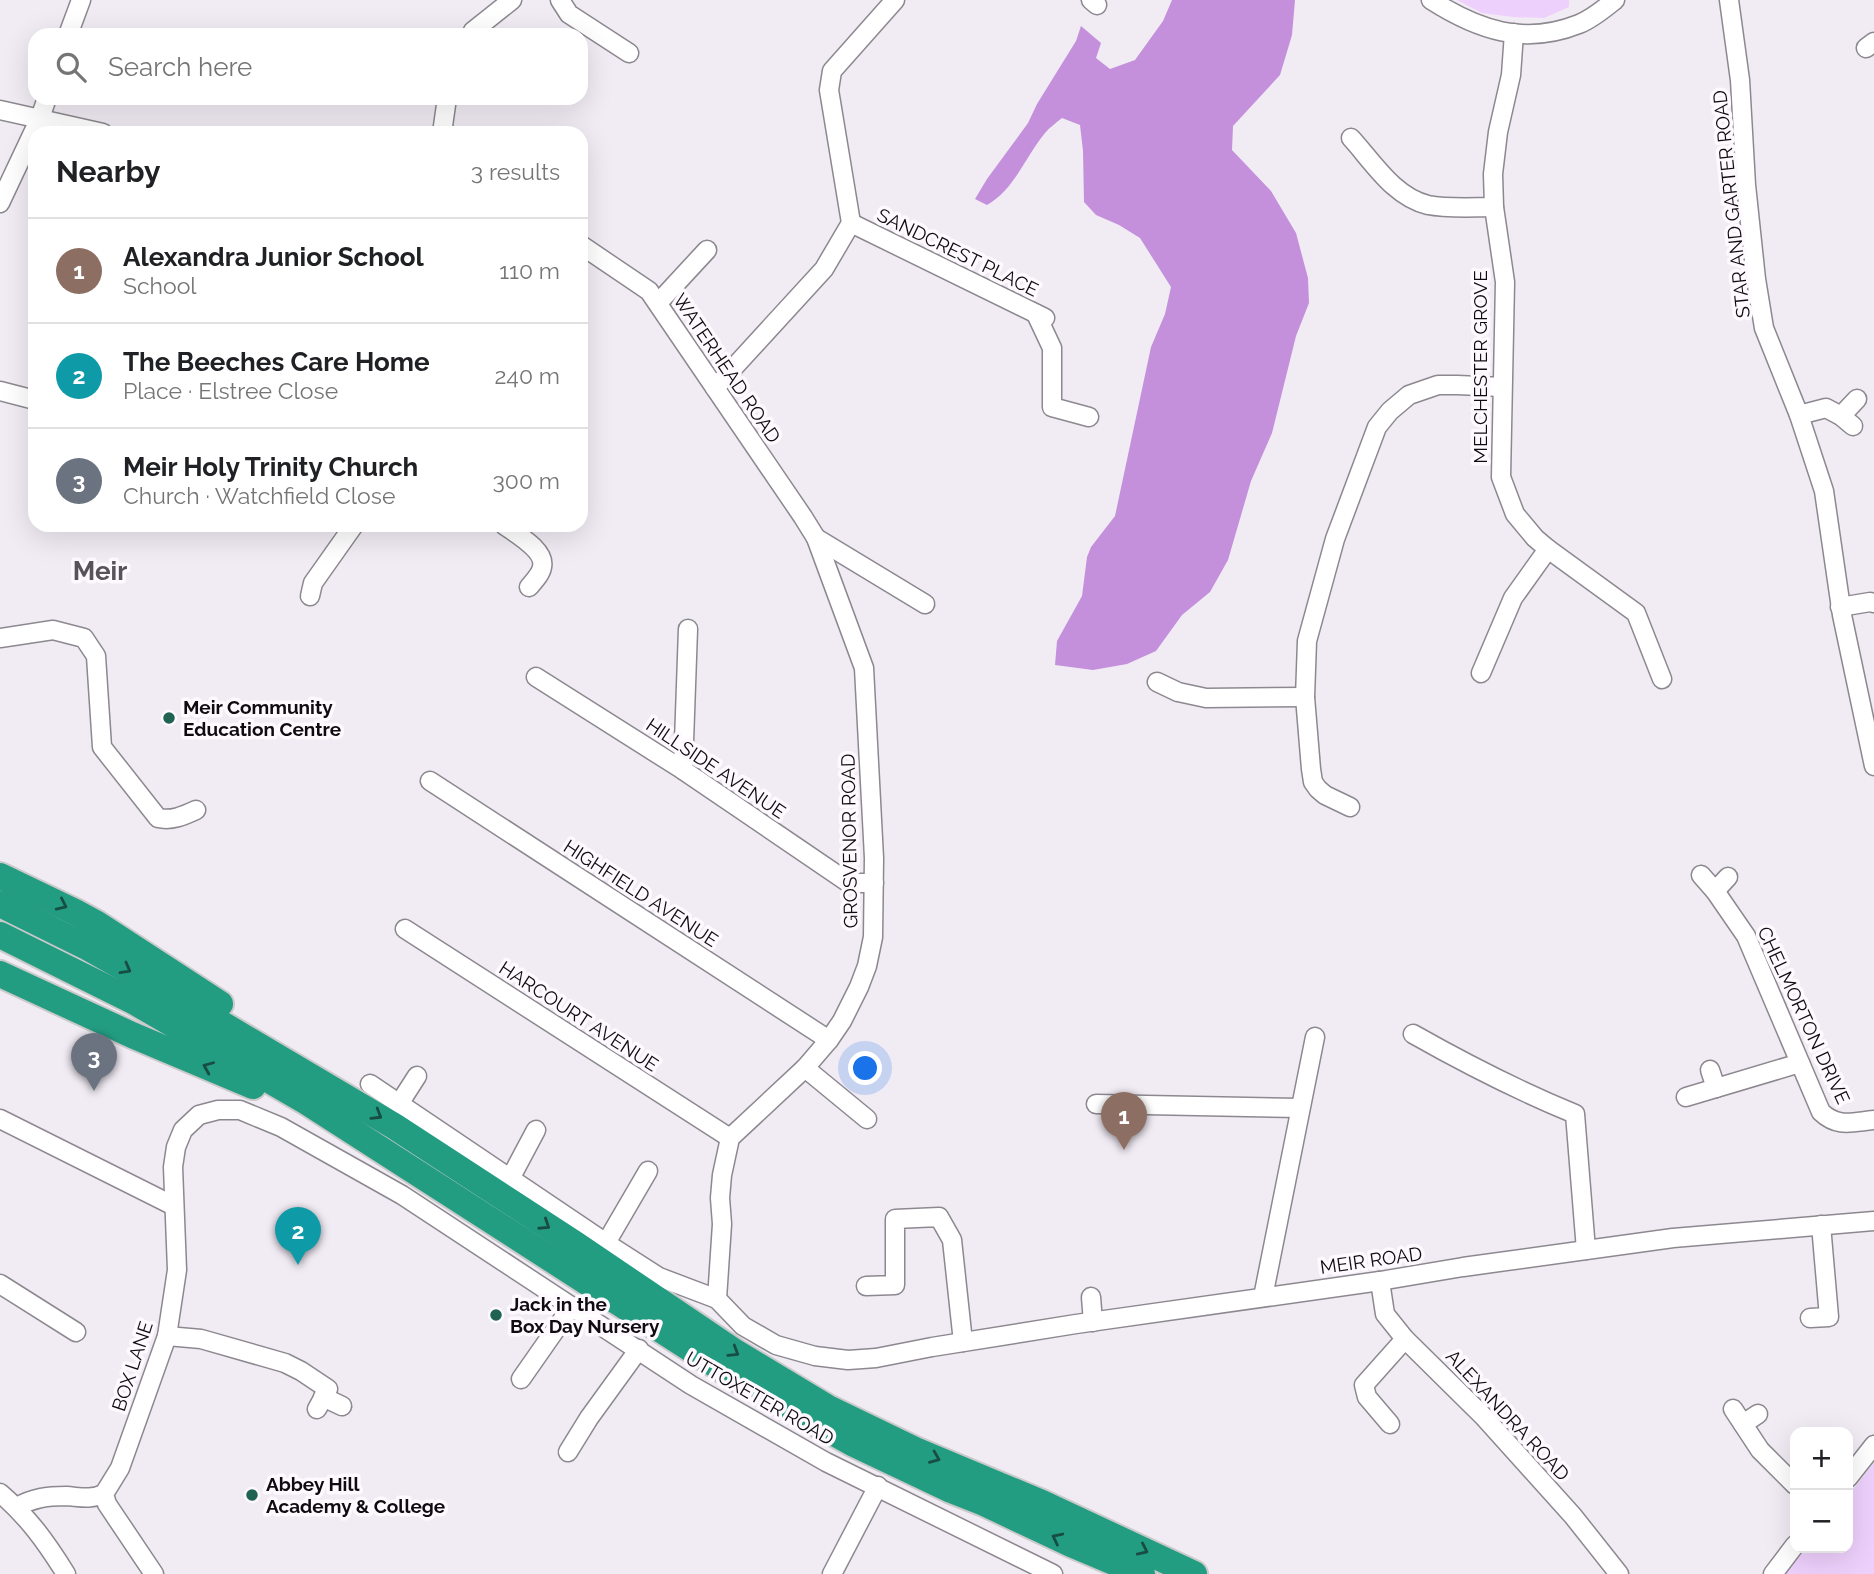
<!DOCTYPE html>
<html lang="en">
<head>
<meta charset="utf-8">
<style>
	:root { --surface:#fff; --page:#f6f6f6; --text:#202124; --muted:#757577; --line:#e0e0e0; --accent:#b45309 }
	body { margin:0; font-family:Raleway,sans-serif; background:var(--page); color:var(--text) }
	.controls { position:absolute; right:21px; bottom:21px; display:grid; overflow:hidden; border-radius:14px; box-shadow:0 7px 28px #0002 }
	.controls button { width:63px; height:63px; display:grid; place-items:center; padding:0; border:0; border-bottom:2px solid var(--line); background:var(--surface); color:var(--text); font:35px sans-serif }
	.you { position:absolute; left:866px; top:1069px; width:24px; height:24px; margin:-18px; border:5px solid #fff; border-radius:50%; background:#1a73e8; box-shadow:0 0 0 10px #1a73e833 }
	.badge { display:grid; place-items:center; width:46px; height:46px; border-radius:50%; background:var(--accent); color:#fff; font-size:23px; font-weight:700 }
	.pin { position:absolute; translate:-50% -58px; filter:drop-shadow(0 2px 4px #0008) }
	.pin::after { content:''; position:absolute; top:37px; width:24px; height:21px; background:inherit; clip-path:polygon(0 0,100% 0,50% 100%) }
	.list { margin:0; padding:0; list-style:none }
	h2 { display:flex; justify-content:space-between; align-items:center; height:91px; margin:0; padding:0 28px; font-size:30px }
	h2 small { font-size:23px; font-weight:400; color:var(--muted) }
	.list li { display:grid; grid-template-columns:46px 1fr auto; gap:21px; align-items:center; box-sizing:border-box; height:105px; padding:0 28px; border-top:2px solid var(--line) }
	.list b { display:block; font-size:26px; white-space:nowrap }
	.list p { margin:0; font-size:23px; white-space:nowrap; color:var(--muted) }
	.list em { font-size:23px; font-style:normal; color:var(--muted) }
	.icon { flex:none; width:38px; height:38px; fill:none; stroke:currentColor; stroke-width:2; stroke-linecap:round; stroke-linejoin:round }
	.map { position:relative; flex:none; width:1874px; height:1574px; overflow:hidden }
	.search { position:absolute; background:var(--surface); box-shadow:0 7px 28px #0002; left:28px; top:28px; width:560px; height:77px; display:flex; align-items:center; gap:18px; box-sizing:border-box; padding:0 24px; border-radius:21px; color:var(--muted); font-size:26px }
	.panel { position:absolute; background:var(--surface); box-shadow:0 7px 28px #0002; left:28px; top:126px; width:560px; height:406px; border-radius:21px }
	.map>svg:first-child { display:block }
</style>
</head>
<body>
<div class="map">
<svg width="1874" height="1574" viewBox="0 0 1874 1574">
	<rect width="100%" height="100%" fill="#f1ebf4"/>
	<!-- green -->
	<g fill="#eed0fc">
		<polygon points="1457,0 1569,0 1569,7 1544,18 1513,17 1482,13"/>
		<polygon points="1874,1463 1874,1574 1785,1574 1806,1548 1848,1548 1848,1496"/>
	</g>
	<!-- forest -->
	<path fill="#c490dc" d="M1172,0H1295L1292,35L1280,75L1233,126L1232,150L1271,191L1296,233L1308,278L1309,303L1296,336L1272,433L1251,481L1228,560L1210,592L1182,615L1156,651L1127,664L1093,670L1055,665L1057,641L1082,596L1087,557L1091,547L1115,516L1151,347L1165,314L1171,287L1140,238L1119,225L1096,215L1084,202L1083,151L1080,125L1062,118C1056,123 1050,127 1045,133C1025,157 1015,189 987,205L975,199L987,179L1028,123L1037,104L1076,41L1081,26L1101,43L1096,58L1110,69L1135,60L1163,21Z"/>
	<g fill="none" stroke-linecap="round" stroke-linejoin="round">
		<defs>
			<g id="minor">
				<polyline points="560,0 569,14 629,53"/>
				<polyline points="1091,0 1097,5"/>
				<path d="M1431,0C1478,30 1524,46 1579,24C1592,19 1605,8 1615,0"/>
				<polyline points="1729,0 1740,80 1746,185 1756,279 1764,328 1799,415 1824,491 1842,615 1874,766"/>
				<polyline points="1514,33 1511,75 1498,132 1493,174 1494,207 1505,282 1501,477 1515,514 1535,538 1548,549 1636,613 1662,679"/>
				<polyline points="68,35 81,0"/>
				<polyline points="471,35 473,31 512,0"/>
				<polyline points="1866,48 1874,42"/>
				<polyline points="0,110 103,133"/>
				<polyline points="442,133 447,98"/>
				<path d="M1351,138C1373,162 1394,197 1428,205C1449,209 1473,207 1494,207"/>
				<polyline points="0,203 40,118 47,98"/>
				<polyline points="851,223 1045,318"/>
				<polyline points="581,245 649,291 803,517 816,538 864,668 874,858 873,937 867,966 859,987 842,1021 829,1040 805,1068 730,1138 722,1175 720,1198 722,1224 717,1299 743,1326 776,1345 815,1356 848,1360 876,1358 932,1347 1076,1324 1380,1281 1463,1267 1673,1238 1874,1221"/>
				<polyline points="658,303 707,250"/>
				<polyline points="1036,314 1052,348 1052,407 1089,417"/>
				<polyline points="715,388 824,269 851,223 829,90 832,71 895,0"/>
				<polyline points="0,391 35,400"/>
				<polyline points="1799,415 1826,408 1841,416 1853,426"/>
				<polyline points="1841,416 1857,399"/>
				<path d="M504,525C516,534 546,550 542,567C541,574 534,581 529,587"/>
				<polyline points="816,538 925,604"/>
				<polyline points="310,596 313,583 354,525"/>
				<polyline points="1840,607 1870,602 1874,603"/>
				<path d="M0,638L53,630L84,638L96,656L102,747L158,818C172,821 183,816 196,810"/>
				<polyline points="1481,673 1513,598 1548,549"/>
				<polyline points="536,677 683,770 849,883 874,883"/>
				<polyline points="1157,682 1178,692 1206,698 1305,697"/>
				<polyline points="683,770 688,629"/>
				<polyline points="430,781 829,1040"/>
				<polyline points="1350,807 1325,795 1318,789 1313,782 1311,769 1305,697 1307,641 1335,539 1377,427 1390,411 1409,395 1438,385 1457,385 1502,387"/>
				<path d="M1701,875L1715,891L1746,936L1821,1112C1838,1128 1852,1122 1874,1120"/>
				<polyline points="1715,891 1728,877"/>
				<polyline points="405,929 730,1138"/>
				<path d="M1413,1034C1466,1064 1519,1091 1575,1114L1586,1250"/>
				<polyline points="805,1068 867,1119"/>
				<polyline points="1710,1070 1716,1088"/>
				<polyline points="370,1084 606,1243 659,1277 717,1299"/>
				<polyline points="1686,1097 1800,1063"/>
				<polyline points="399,1104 417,1076"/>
				<polyline points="1096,1104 1300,1108"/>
				<polyline points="0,1119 174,1206"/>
				<polyline points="510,1179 536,1130"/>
				<polyline points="606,1243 648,1171"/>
				<polyline points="1380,1281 1385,1314 1405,1339 1483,1416 1573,1516 1619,1574"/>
				<polyline points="0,1284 76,1332"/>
				<polyline points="866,1286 895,1285 895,1219 939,1217 952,1240 963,1342"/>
				<polyline points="1091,1297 1093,1322"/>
				<polyline points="1263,1297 1315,1037"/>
				<polyline points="1810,1318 1829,1317 1821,1225"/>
				<polyline points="167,1336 201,1339 285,1363 301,1371 328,1389 317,1409"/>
				<polyline points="521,1379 572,1306"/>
				<polyline points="323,1397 342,1406"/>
				<polyline points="1733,1409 1760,1450 1795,1485"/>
				<polyline points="1390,1424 1367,1397 1364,1385 1405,1339"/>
				<polyline points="1743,1424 1758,1414"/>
				<polyline points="568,1452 589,1418 639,1349"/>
				<polyline points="1848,1478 1874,1445"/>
				<path d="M0,1493C29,1518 46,1542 66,1574"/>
				<path d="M17,1507C33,1498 47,1496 66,1496C81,1497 89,1500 104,1494"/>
				<polyline points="154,1574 107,1504 104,1494 120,1468 167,1336 177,1270 173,1167 176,1147 183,1130 199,1115 218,1110 240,1110 281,1127 402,1195 691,1385 826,1462 1053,1574"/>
				<polyline points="832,1574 878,1486"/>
				<polyline points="1773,1574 1795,1545"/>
			</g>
			<g id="highway">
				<polyline points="0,876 75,912 97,924 220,1004"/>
				<polyline points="0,904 85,946 188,1004 394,1126 575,1244 735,1352 828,1408 915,1450 1042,1503 1194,1574"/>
				<polyline points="0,935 133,1001 307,1102 736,1378 852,1443 951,1490 984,1503 1071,1544 1142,1574"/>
				<polyline points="0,974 132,1035 253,1086"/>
			</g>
		</defs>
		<!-- minor casing -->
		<use href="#minor" stroke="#8d8890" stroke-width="21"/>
		<!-- highway casing -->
		<use href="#highway" stroke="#cacaca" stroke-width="30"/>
		<!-- minor -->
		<use href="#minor" stroke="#fff" stroke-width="18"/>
		<!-- highway -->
		<use href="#highway" stroke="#239d82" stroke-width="26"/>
	</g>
	<!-- one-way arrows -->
	<defs><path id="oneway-chevron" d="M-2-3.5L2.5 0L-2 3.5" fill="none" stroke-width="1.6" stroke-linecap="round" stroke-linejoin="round" transform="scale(1.75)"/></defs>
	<g stroke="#174d43">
		<use href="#oneway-chevron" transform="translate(62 905) rotate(25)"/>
		<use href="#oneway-chevron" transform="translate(126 969) rotate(29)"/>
		<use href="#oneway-chevron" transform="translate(208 1067) rotate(-157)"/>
		<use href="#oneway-chevron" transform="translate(377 1115) rotate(31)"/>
		<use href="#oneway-chevron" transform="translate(545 1225) rotate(33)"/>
		<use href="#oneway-chevron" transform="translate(734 1352) rotate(32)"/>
		<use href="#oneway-chevron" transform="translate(935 1458) rotate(22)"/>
		<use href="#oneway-chevron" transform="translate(1057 1538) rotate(-154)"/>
		<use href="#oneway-chevron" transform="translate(1143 1550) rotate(25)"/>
	</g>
	<!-- markers -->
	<g fill="#206352" stroke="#fdf9fe" stroke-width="2.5">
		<circle cx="169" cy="718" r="7"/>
		<circle cx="496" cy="1315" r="7"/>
		<circle cx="252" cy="1495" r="7"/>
	</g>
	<g text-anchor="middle" stroke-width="7" stroke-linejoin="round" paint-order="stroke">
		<!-- street labels -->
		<g font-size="19" fill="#0e0c0f" stroke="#fdf9fe">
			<text transform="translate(1731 204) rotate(-96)" y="7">STAR AND GARTER ROAD</text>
			<text transform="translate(958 252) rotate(26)" y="7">SANDCREST PLACE</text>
			<text transform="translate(1480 367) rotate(-90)" y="7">MELCHESTER GROVE</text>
			<text transform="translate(727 368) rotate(56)" y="7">WATERHEAD ROAD</text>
			<text transform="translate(716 768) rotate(34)" y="7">HILLSIDE AVENUE</text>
			<text transform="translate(849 841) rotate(-91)" y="7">GROSVENOR ROAD</text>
			<text transform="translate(641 893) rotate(33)" y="7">HIGHFIELD AVENUE</text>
			<text transform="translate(1804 1015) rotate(65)" y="7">CHELMORTON DRIVE</text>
			<text transform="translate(579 1016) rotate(33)" y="7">HARCOURT AVENUE</text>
			<text transform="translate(1371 1260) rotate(-8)" y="7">MEIR ROAD</text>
			<text transform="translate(132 1366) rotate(-72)" y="7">BOX LANE</text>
			<text transform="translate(760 1398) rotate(30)" y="7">UTTOXETER ROAD</text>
			<text transform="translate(1508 1415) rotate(47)" y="7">ALEXANDRA ROAD</text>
		</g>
		<!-- poi labels -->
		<g font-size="19" font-weight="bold" fill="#0e0c0f" stroke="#fdf9fe" text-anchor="start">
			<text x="183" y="714">Meir Community<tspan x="183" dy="22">Education Centre</tspan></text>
			<text x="510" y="1311">Jack in the<tspan x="510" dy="22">Box Day Nursery</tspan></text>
			<text x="266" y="1491">Abbey Hill<tspan x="266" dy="22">Academy &amp; College</tspan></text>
		</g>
		<!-- district labels -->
		<g font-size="26" font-weight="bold" fill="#58535a" stroke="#fdf9fe">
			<text x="100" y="580">Meir</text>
		</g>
	</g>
</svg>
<div class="controls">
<button>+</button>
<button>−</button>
</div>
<div class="you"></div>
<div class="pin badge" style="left:1124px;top:1150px;background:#8d6e63">1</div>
<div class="pin badge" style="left:298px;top:1265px;background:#0f9aa8">2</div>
<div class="pin badge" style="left:94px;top:1091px;background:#6b7280">3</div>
<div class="search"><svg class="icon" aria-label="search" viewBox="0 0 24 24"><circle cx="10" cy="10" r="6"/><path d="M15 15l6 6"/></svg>Search here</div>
<section class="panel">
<h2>Nearby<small>3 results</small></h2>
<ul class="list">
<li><span class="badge" style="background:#8d6e63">1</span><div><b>Alexandra Junior School</b><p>School</p></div><em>110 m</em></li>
<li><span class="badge" style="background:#0f9aa8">2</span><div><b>The Beeches Care Home</b><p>Place · Elstree Close</p></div><em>240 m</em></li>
<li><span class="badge" style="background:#6b7280">3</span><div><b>Meir Holy Trinity Church</b><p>Church · Watchfield Close</p></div><em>300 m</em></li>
</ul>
</section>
</div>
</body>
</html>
